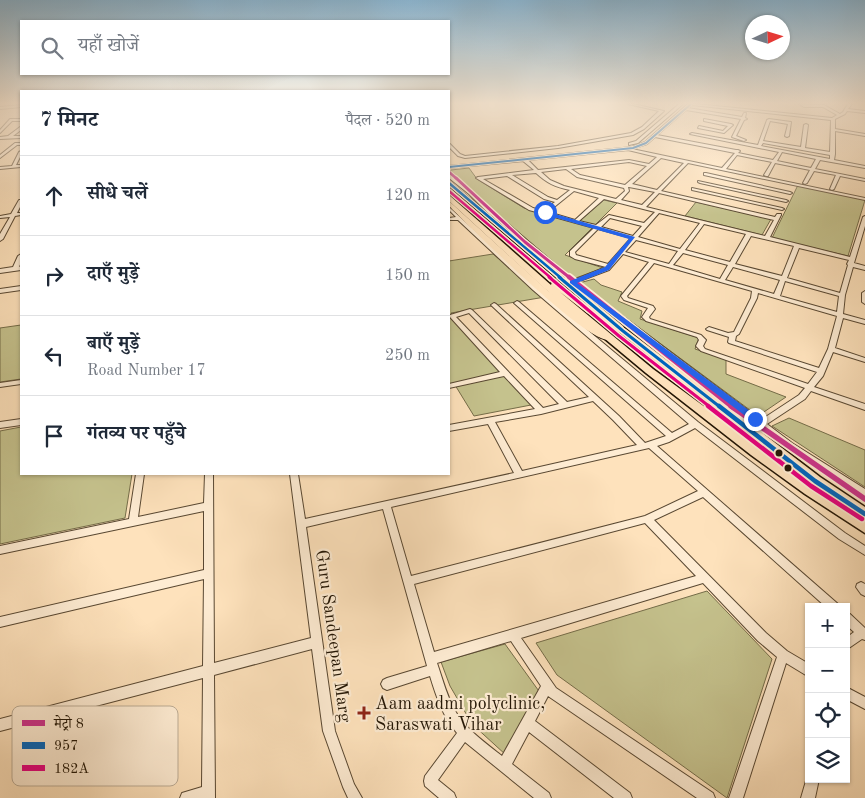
<!DOCTYPE html>
<html lang="hi">
<head>
<meta charset="utf-8">
<style>
	:root { --surface:#fff; --page:#f6f6f7; --text:#1f2937; --muted:#747a83; --line:#e0e1e3 }
	body { margin:0; font-family:"Old Standard TT","Noto Serif Devanagari",serif; background:var(--page); color:var(--text) }
	.controls { position:absolute; right:15px; bottom:15px; display:grid; overflow:hidden; border-radius:0px; box-shadow:0 1px 4px #0004 }
	.controls button { width:45px; height:45px; display:grid; place-items:center; padding:0; border:0; border-bottom:1px solid var(--line); background:var(--surface); color:var(--text); font:25px sans-serif }
	.compass { position:absolute; left:745px; top:15px; width:45px; height:45px; border-radius:50%; background:var(--surface); box-shadow:0 1px 4px #0004; rotate:86deg }
	.stop { position:absolute; width:15px; height:15px; margin:-11px; border:4px solid #2563eb; border-radius:50%; background:#fff }
	.stop.end { background:#2563eb; border-color:#fff; box-shadow:0 1px 5px #0008 }
	.list { margin:0; padding:0; list-style:none }
	h2 { display:flex; justify-content:space-between; align-items:center; height:65px; margin:0; padding:0 20px; font-size:21px }
	h2 small { font-size:16px; font-weight:400; color:var(--muted) }
	.list li { display:grid; grid-template-columns:32px 1fr auto; gap:15px; align-items:center; box-sizing:border-box; height:80px; padding:0 20px; border-top:1px solid var(--line) }
	.list b { display:block; font-size:19px; white-space:nowrap }
	.list p { margin:0; font-size:16px; white-space:nowrap; color:var(--muted) }
	.list em { font-size:16px; font-style:normal; color:var(--muted) }
	.icon { flex:none; width:28px; height:28px; fill:none; stroke:currentColor; stroke-width:2; stroke-linecap:round; stroke-linejoin:round }
	.map { position:relative; flex:none; width:865px; height:798px; overflow:hidden }
	.search { position:absolute; background:var(--surface); box-shadow:0 1px 4px #0004; left:20px; top:20px; width:430px; height:55px; display:flex; align-items:center; gap:12px; box-sizing:border-box; padding:0 18px; border-radius:0px; color:var(--muted); font-size:19px }
	.panel { position:absolute; background:var(--surface); box-shadow:0 1px 4px #0004; left:20px; top:90px; width:430px; height:385px; border-radius:0px }
	.map>svg:first-child { display:block }
</style>
</head>
<body>
<div class="map">
<svg width="865" height="798" viewBox="0 0 865 798">
	<rect width="100%" height="100%" fill="#fee2bc"/>
	<filter id="stains"><feTurbulence type="fractalNoise" baseFrequency=".004" numOctaves="4"/><feColorMatrix values="0 0 0 0 .2 0 0 0 0 .09 0 0 0 0 .02 0 0 0 .5 -.17"/></filter>
	<radialGradient id="worn" r=".72"><stop offset=".6" stop-color="#630" stop-opacity="0"/><stop offset="1" stop-color="#630" stop-opacity=".3"/></radialGradient>
	<!-- green -->
	<g fill="#c5c28d" stroke="#746c48">
		<polygon points="469,168 477,179 524,208 577,223 604,200 617,203 565,255 603,268 573,279 449,172 451,170"/>
		<polygon points="798,185 865,200 848,256 772,238"/>
		<polygon points="696,202 771,219 762,235 685,216"/>
		<polygon points="493,254 545,297 451,313 531,405 474,416 455,385 449,386 449,261"/>
		<polygon points="594,279 601,285 622,292 618,301 642,311 640,319 699,338 695,349 726,359 726,374 786,397 758,416 579,283"/>
		<polygon points="21,325 21,379 0,382 0,328"/>
		<polygon points="789,418 865,450 865,487 772,426"/>
		<polygon points="21,427 21,474 132,474 125,518 0,544 0,431"/>
		<polygon points="707,591 772,659 727,798 557,675 536,643"/>
		<polygon points="505,644 541,694 506,755 472,724 450,686 441,662"/>
	</g>
	<g fill="none" stroke-linecap="round" stroke-linejoin="round">
		<defs>
			<g id="minor">
				<polygon points="628,104 633,104 664,111 644,129 633,135 558,148 465,158 458,156 449,147 449,144 450,144 460,154 465,156 558,146 631,133 642,127 659,111"/>
				<polygon points="679,104 683,104 638,143 629,145 629,143 636,141"/>
				<path d="M688,104H697L832,118L837,115L823,107H804L799,104L824,105L840,114L843,112L848,104H852L848,109L865,111V113L847,111L845,114L835,119V129L865,134V136L835,131V154L834,160L865,166V168L820,160L815,169L865,179V181L840,176L834,189L832,190L830,189L836,175L814,171L807,183L805,184L803,183L810,170L775,163L768,176H766L764,175L772,162L737,155L726,169L865,198V200L688,163L661,191L775,217L777,214H781V215L770,237L850,257L863,217L865,216V226L854,263L865,266V270L853,267L845,295L843,314L865,320V324L843,318L835,348L865,358V362L833,352L823,376L814,387L865,404V410L811,391L805,399L767,424L792,443L865,489V497L786,447L572,284H568L567,283L569,281L487,212L469,194L449,178V175H451L473,192L491,210L574,280L606,267L575,259L570,256V251L594,228L529,210L476,178L478,177L534,170L523,161L449,168V166L632,147L645,142ZM692,105L831,120L830,152L805,148L808,125L806,124L804,125L801,147L763,141L770,121L788,124L785,136L787,137L789,136L791,122L769,119L767,120L758,145L692,133L690,134L779,152L773,160L738,153L740,151L738,150H736L657,135L686,110L741,119L732,137L744,141L746,140L736,136L744,120L747,119L745,118L746,113H744L742,117L688,108ZM655,137L735,153L722,168L632,149L647,144ZM763,143L830,155V159L761,146ZM628,150L657,157L649,164L629,160L538,170L528,160ZM782,152L816,159L811,168L777,161ZM661,158L684,163L657,190L632,184ZM629,162L647,166L625,185L580,175L571,169ZM566,169L577,177L624,188L625,191L616,199L564,186L550,180L541,172ZM536,173C547,183 555,187 570,190L557,200L548,197L512,175ZM507,176L544,199L555,202L543,211L533,208L483,179ZM628,187H629L655,192L642,205L621,200L629,191ZM574,191L599,198L575,220L548,212ZM659,193L774,220L765,236L646,207ZM604,199L655,212L644,223L609,215L596,225L579,221ZM659,213L700,223L680,249L638,237ZM610,218L642,226L633,236L601,227ZM704,224L746,234L730,262L685,250ZM598,229L631,238L608,264L576,255L575,252ZM751,236L794,246L782,276L735,264ZM636,240L678,251L669,264L625,252ZM799,248L849,260L847,264L848,265L840,293L787,278ZM683,253L728,265L720,279L673,265ZM623,254L649,262L621,296L624,300L648,308L642,317L646,321L697,337L699,340L696,346L701,351L805,388L799,395L761,420L577,282L609,270ZM654,263L752,291L751,298L734,332L728,333L709,327L706,329L707,330L729,337L728,342L729,343L817,372L808,384L705,349L703,346L706,340L701,335L650,319L649,317L655,309L653,306L628,298L627,296ZM733,267L780,280L774,294L725,280ZM785,281L839,296L837,312L780,296ZM758,293L837,316L828,349L819,368L735,341L736,336L739,334L757,298Z"/>
				<polygon points="21,105 21,107 0,109 0,107"/>
				<polygon points="10,119 21,119 21,121 12,121 0,133 0,130"/>
				<polygon points="704,119 731,124 733,125 724,133 698,128 699,126 723,131 728,126 704,121"/>
				<polygon points="20,127 21,127 21,130 13,136 21,136 21,138 0,139 0,137 8,136"/>
				<polygon points="15,143 21,143 21,145 17,145 0,158 0,155"/>
				<polygon points="21,151 21,155 16,165 21,165 21,167 0,169 0,167 12,166 19,152"/>
				<polygon points="706,173 790,192 792,193 790,194 704,175 704,173"/>
				<polygon points="698,181 786,200 788,201 786,202 700,183 698,182"/>
				<polygon points="692,188 782,208 784,209 782,210 692,190"/>
				<polygon points="19,200 21,200 21,205 17,213 21,213 21,215 15,216 3,239 0,241 0,234 10,217 0,218 0,216 11,214"/>
				<path d="M449,207L537,288L698,422L845,533L865,546V555L839,539L695,428L669,442L657,446L838,604L839,607H826L703,497L654,520L766,633L787,651L809,664V677L786,663L743,798H729L777,657L758,641L703,583L521,638L556,688L713,793L715,798H697L548,696L535,721L630,793L632,798H614L529,732L512,764L549,793L551,798H534L465,742L438,780L454,793L456,798H439L425,786L424,781L425,776L457,733C443,717 436,696 430,676L387,690L383,688L381,684L383,680L387,678L427,666L383,509L306,527L335,731L354,784L362,798H348L343,787L323,731L312,649L214,675L215,798H180L182,793L202,787L203,678L0,731V719L203,666L204,579L0,627V617L204,570V511L0,554V546L129,519L136,474H144L138,517L204,503L205,474H213L214,663L311,638L290,474H298L305,519L514,473L488,424L449,431V425L535,409L504,376L449,388V384L500,372L450,317V315L470,309L472,310L567,402L589,397L491,305L494,303L496,304L619,416L645,443L666,436L514,303L517,301L519,302L672,433L689,424L533,290L458,220H449V218L456,217L449,210ZM469,313L559,404L543,408L456,317ZM593,401L613,420L637,445L522,471L495,422L541,414ZM649,448L698,491L645,516L411,576L391,507ZM645,523L696,576L434,652L414,584ZM511,641L541,686L502,756C487,744 467,730 457,714C447,698 443,680 437,663Z"/>
				<polygon points="21,254 21,262 19,267 21,266 21,270 0,273 0,269 13,267 18,256"/>
				<polygon points="21,286 21,290 0,293 0,289"/>
				<polygon points="865,291 865,304 862,302 862,293"/>
				<polygon points="21,380 21,384 0,387 0,383"/>
				<polygon points="21,419 21,425 0,428 0,422"/>
				<polygon points="861,582 865,584 865,596 861,594 856,587 857,584"/>
				<polygon points="846,613 850,614 865,628 865,640 862,639 846,650 846,638 854,632 846,625"/>
				<polygon points="846,687 865,697 865,709 846,699"/>
				<polygon points="808,774 809,779 819,779 815,798 801,798"/>
			</g>
			<g id="major">
				<polygon points="449,181 623,326 624,328 623,330 617,330 449,186"/>
				<path d="M449,201L547,290L610,336L611,338L610,340C587,344 470,227 449,206Z"/>
			</g>
			<path id="highway" d="M449,195L551,285L552,282H558L593,309L626,329L820,477L865,507V533L805,494L751,455L646,373L544,288L449,201ZM560,292L587,313L620,333L798,475L653,369Z"/>
		</defs>
		<!-- minor casing -->
		<use href="#minor" stroke="#594832" stroke-width="2"/>
		<!-- major casing -->
		<use href="#major" stroke="#221504" stroke-width="2"/>
		<!-- highway casing -->
		<use href="#highway" stroke="#221504" stroke-width="3"/>
		<!-- minor -->
		<use href="#minor" fill="#feecd3" fill-rule="evenodd"/>
		<!-- major -->
		<use href="#major" fill="#fee2bc" fill-rule="evenodd"/>
		<!-- highway -->
		<use href="#highway" fill="#fee2bc" fill-rule="evenodd"/>
		<defs>
			<polyline id="bus-1-far3" points="449,167 633,148 646,143 691,104"/>
			<polyline id="bus-1-far2" points="449,183 561,278"/>
			<polyline id="bus-1-far1" points="559,277 623,331 720,407"/>
			<polyline id="bus-1" points="719,406 815,481 865,514"/>
			<polyline id="bus-2-far2" points="449,191 551,278"/>
			<polyline id="bus-2-far1" points="549,277 619,336 710,407"/>
			<polyline id="bus-2" points="708,406 811,486 862,519"/>
		</defs>
		<!-- bus-1-far3 casing -->
		<use href="#bus-1-far3" stroke="#feecd3" stroke-width="4"/>
		<!-- bus-1-far2 casing -->
		<use href="#bus-1-far2" stroke="#feecd3" stroke-width="5"/>
		<!-- bus-1-far1 casing -->
		<use href="#bus-1-far1" stroke="#feecd3" stroke-width="6"/>
		<!-- bus-1 casing -->
		<use href="#bus-1" stroke="#feecd3" stroke-width="8"/>
		<!-- bus-2-far2 casing -->
		<use href="#bus-2-far2" stroke="#feecd3" stroke-width="5"/>
		<!-- bus-2-far1 casing -->
		<use href="#bus-2-far1" stroke="#feecd3" stroke-width="6"/>
		<!-- bus-2 casing -->
		<use href="#bus-2" stroke="#feecd3" stroke-width="8"/>
		<!-- bus-1-far3 -->
		<use href="#bus-1-far3" stroke="#0065bd" stroke-width="2"/>
		<!-- bus-1-far2 -->
		<use href="#bus-1-far2" stroke="#0065bd" stroke-width="2.5"/>
		<!-- bus-1-far1 -->
		<use href="#bus-1-far1" stroke="#0065bd" stroke-width="3"/>
		<!-- bus-1 -->
		<use href="#bus-1" stroke="#0065bd" stroke-width="4.5"/>
		<!-- bus-2-far2 -->
		<use href="#bus-2-far2" stroke="#e5007d" stroke-width="2.5"/>
		<!-- bus-2-far1 -->
		<use href="#bus-2-far1" stroke="#e5007d" stroke-width="3"/>
		<!-- bus-2 -->
		<use href="#bus-2" stroke="#e5007d" stroke-width="4.5"/>
		<defs>
			<polyline id="metro-1-far3" points="449,172 457,179"/>
			<polyline id="metro-1-far2" points="456,178 525,242 570,278"/>
			<polyline id="metro-1-far1" points="569,277 732,407"/>
			<polyline id="metro-1" points="731,406 865,499"/>
		</defs>
		<!-- metro-1-far3 casing -->
		<use href="#metro-1-far3" stroke="#feecd3" stroke-width="4.5"/>
		<!-- metro-1-far2 casing -->
		<use href="#metro-1-far2" stroke="#feecd3" stroke-width="5.5"/>
		<!-- metro-1-far1 casing -->
		<use href="#metro-1-far1" stroke="#feecd3" stroke-width="8"/>
		<!-- metro-1 casing -->
		<use href="#metro-1" stroke="#feecd3" stroke-width="9"/>
		<!-- metro-1-far3 -->
		<use href="#metro-1-far3" stroke="#cc338b" stroke-width="2.5"/>
		<!-- metro-1-far2 -->
		<use href="#metro-1-far2" stroke="#cc338b" stroke-width="3"/>
		<!-- metro-1-far1 -->
		<use href="#metro-1-far1" stroke="#cc338b" stroke-width="4.5"/>
		<!-- metro-1 -->
		<use href="#metro-1" stroke="#cc338b" stroke-width="5.5"/>
	</g>
	<!-- sky -->
	<linearGradient id="sky" x2="0" y2="1"><stop stop-color="#8bb7d4"/><stop offset="0.48" stop-color="#fff2e1"/><stop offset="1" stop-color="#fff2e1" stop-opacity="0"/></linearGradient>
	<rect width="865" height="215" fill="url(#sky)"/>
	<!-- route -->
	<polygon fill="#2563eb" points="545,211 635,237 609,270 577,283 758,417 758,421 752,421 570,283 570,281 605,267 629,239 543,214"/>
	<!-- markers -->
	<g fill="#221504" stroke="#feecd3" stroke-width="2">
		<circle cx="779" cy="453" r="4.5"/>
		<circle cx="788" cy="468" r="4.5"/>
	</g>
	<path fill="#8f2418" stroke="#feecd3" stroke-width="2" d="M361.5 705.5h5v5h5v5h-5v5h-5v-5h-5v-5h5z"/>
	<g text-anchor="middle" stroke-width="4.5" stroke-linejoin="round" paint-order="stroke">
		<!-- near-street labels -->
		<g font-size="18" fill="#221504" stroke="#feecd3">
			<text transform="translate(334 636) rotate(82)" y="6">Guru Sandeepan Marg</text>
		</g>
		<!-- near-poi labels -->
		<g font-size="18" fill="#221504" stroke="#feecd3" text-anchor="start">
			<text x="375" y="709">Aam aadmi polyclinic,<tspan x="375" dy="21">Saraswati Vihar</tspan></text>
		</g>
	</g>
	<!-- legend -->
	<rect x="12" y="706" width="166" height="80" rx="8" fill="#feecd3" stroke="#bcac95" stroke-width="1"/>
	<rect x="22" y="720" width="23" height="6" fill="#cc338b"/>
	<rect x="22" y="742" width="23" height="7" fill="#0065bd"/>
	<rect x="22" y="765" width="23" height="6" fill="#e5007d"/>
	<g font-size="14" fill="#221504">
		<text x="54" y="728">मेट्रो 8</text>
		<text x="54" y="750">957</text>
		<text x="54" y="773">182A</text>
	</g>
	<rect width="100%" height="100%" filter="url(#stains)"/>
	<rect width="100%" height="100%" fill="url(#worn)"/>
</svg>
<div class="controls">
<button>+</button>
<button>−</button>
<button><svg class="icon" aria-label="locate" viewBox="0 0 24 24"><circle cx="12" cy="12" r="6"/><path d="M12 2v4M12 18v4M2 12h4M18 12h4"/></svg></button>
<button><svg class="icon" aria-label="layers" viewBox="0 0 24 24"><path d="M12 4l9 5-9 5-9-5zM3 14l9 5 9-5"/></svg></button>
</div>
<svg class="compass" viewBox="-18 -18 36 36"><path d="M0-13l5 13h-10z" fill="#e53935"/><path d="M0 13l5-13h-10z" fill="#747a83"/></svg>
<div class="stop" style="left:545px;top:212px"></div>
<div class="stop end" style="left:755px;top:419px"></div>
<div class="search"><svg class="icon" aria-label="search" viewBox="0 0 24 24"><circle cx="10" cy="10" r="6"/><path d="M15 15l6 6"/></svg>यहाँ खोजें</div>
<section class="panel">
<h2>7 मिनट<small>पैदल · 520 m</small></h2>
<ul class="list">
<li><svg class="icon" aria-label="ahead" viewBox="0 0 24 24"><path d="M12 20V5M6 11l6-6 6 6"/></svg><div><b>सीधे चलें</b></div><em>120 m</em></li>
<li><svg class="icon" aria-label="right" viewBox="0 0 24 24"><path d="M7 20v-9h11M14 6l5 5-5 5"/></svg><div><b>दाएँ मुड़ें</b></div><em>150 m</em></li>
<li><svg class="icon" aria-label="left" viewBox="0 0 24 24"><path d="M17 20v-9H6M10 6l-5 5 5 5"/></svg><div><b>बाएँ मुड़ें</b><p>Road Number 17</p></div><em>250 m</em></li>
<li><svg class="icon" aria-label="arrive" viewBox="0 0 24 24"><path d="M6 21V4h12l-3 4 3 4H6"/></svg><div><b>गंतव्य पर पहुँचे</b></div></li>
</ul>
</section>
</div>
</body>
</html>
